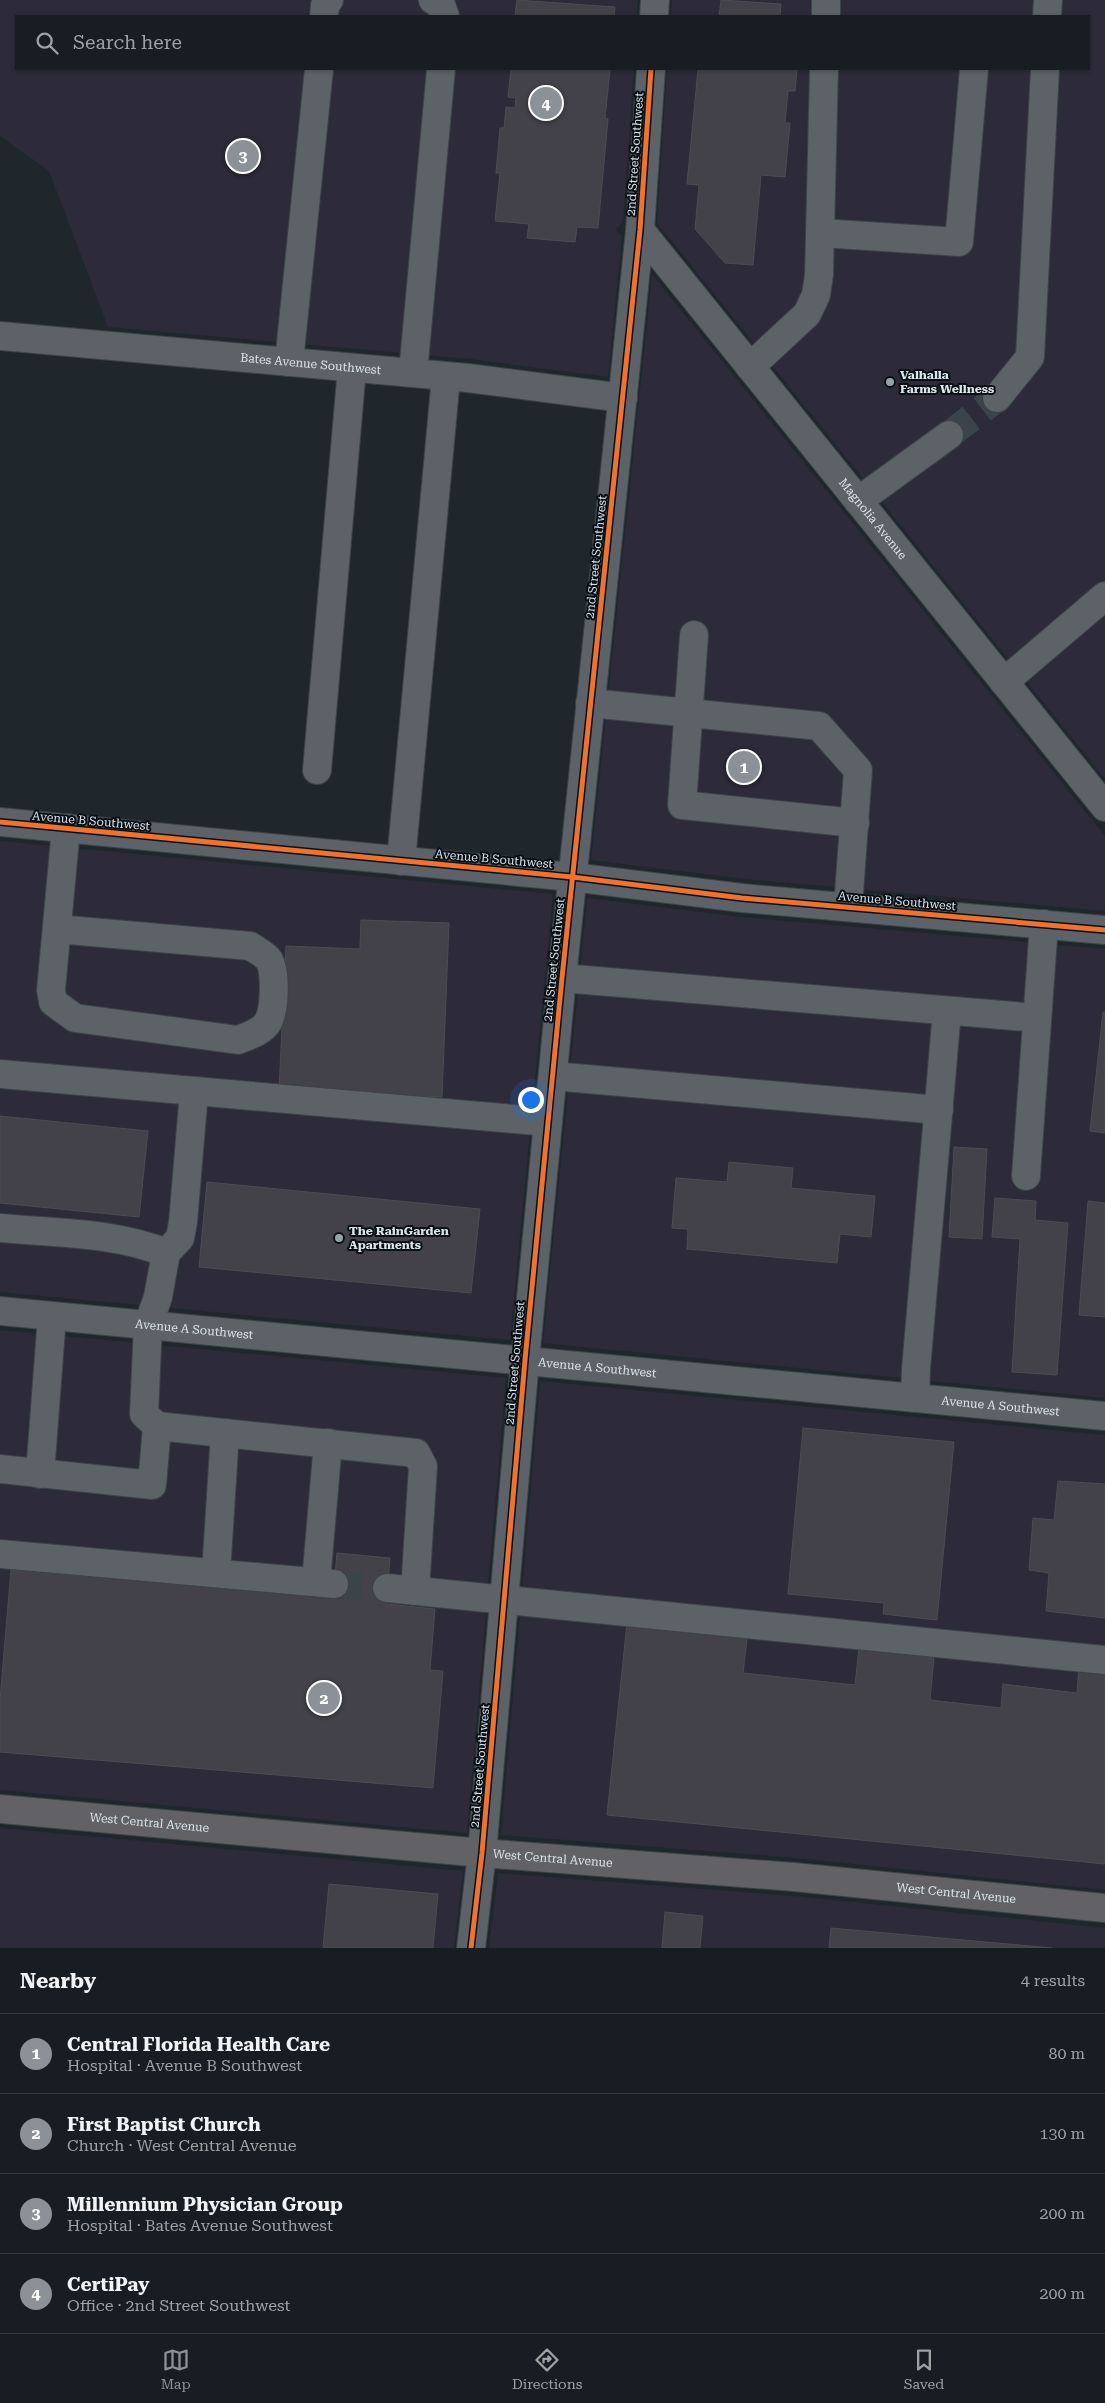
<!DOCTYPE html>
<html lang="en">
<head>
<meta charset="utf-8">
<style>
	:root { --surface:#171d22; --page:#242a2f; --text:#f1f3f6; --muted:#9ea2a5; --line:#363b40; --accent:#8c9099 }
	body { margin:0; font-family:"Roboto Serif",serif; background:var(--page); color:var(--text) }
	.you { position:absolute; left:530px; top:1099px; width:18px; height:18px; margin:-12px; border:4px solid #fff; border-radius:50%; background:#1a73e8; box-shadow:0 0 0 8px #1a73e833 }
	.badge { display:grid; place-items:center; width:32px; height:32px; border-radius:50%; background:var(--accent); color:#fff; font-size:16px; font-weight:700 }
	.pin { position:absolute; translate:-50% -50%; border:2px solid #fff; box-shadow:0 1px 5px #0006 }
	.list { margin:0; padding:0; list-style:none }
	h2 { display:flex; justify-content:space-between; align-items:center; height:65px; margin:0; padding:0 20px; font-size:21px }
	h2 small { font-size:16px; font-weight:400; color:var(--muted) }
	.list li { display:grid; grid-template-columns:32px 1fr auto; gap:15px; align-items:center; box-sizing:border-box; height:80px; padding:0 20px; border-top:1px solid var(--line) }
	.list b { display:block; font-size:19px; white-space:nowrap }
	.list p { margin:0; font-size:16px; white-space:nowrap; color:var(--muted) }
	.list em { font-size:16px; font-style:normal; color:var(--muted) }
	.icon { flex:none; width:28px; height:28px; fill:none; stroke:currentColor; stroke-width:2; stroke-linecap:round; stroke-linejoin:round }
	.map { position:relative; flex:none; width:1105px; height:1948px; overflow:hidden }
	.search { position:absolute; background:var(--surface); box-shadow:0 1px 4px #0004; left:15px; right:15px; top:15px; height:55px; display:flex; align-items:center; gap:12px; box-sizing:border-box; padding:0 18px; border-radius:0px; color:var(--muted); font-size:19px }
	.sheet { height:385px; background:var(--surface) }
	nav { display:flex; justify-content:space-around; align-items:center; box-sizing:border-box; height:70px; border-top:1px solid var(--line); background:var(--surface); font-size:14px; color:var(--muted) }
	nav a { display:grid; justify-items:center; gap:2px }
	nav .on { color:var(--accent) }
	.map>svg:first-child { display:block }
</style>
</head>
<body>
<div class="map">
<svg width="1105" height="1948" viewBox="0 0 1105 1948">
	<rect width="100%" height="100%" fill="#1f272d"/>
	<!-- commercial -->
	<g fill="#2d2a39">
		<polygon points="0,0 638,0 637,16 16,16 16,69 634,69 623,221 616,230 622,237 608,377 470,359 108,327 49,171 0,136"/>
		<polygon points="672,0 1105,0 1105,779 657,223 667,69 1089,69 1089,16 671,16"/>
		<polygon points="652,274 1105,836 1105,911 744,879 591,860"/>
		<polygon points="0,841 553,894 510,1340 0,1292"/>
		<polygon points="587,898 741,917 1105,949 1105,1398 543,1343"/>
		<polygon points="0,1330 506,1378 467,1833 0,1790"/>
		<polygon points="540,1381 1105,1435 1105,1890 796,1858 501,1835"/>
		<polygon points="0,1828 463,1871 454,1948 0,1948"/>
		<polygon points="498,1873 793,1896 1105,1928 1105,1948 489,1948"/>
	</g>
	<!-- building -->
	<g fill="#43414a" stroke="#4c4d53">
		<polygon points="517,0 615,7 614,16 515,16"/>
		<polygon points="721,0 781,4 780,16 719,16"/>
		<polygon points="511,69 610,69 605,118 608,119 598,228 577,227 575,242 527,238 529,224 495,221 500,173 496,173 500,128 504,128 506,107 515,108 516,98 508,97"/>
		<polygon points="698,69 797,69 795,91 788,91 785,123 790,123 785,177 761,175 753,265 725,263 695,229 699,185 687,184"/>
		<polygon points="361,920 449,923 442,1097 279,1090 286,946 360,949"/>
		<polygon points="1103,1012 1105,1012 1105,1133 1090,1131"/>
		<polygon points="0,1116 148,1131 139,1217 0,1203"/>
		<polygon points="954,1147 987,1149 982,1239 949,1237"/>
		<polygon points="729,1162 793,1168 791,1188 875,1196 871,1237 840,1234 837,1263 687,1249 688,1229 672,1228 676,1178 727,1182"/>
		<polygon points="207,1182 480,1209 471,1293 199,1267"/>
		<polygon points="995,1198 1036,1201 1035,1220 1068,1223 1057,1375 1012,1372 1020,1239 992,1237"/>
		<polygon points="1088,1201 1105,1203 1105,1317 1079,1315"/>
		<polygon points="803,1428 954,1442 937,1620 883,1614 884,1603 788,1594"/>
		<polygon points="1058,1481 1105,1484 1105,1618 1046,1611 1049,1573 1029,1570 1033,1518 1054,1520"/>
		<polygon points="337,1553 390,1558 386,1604 435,1609 430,1670 443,1671 433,1788 0,1752 0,1700 11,1570 333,1596"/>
		<polygon points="627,1623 747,1639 743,1673 855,1685 859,1648 934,1657 930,1700 1001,1708 1003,1684 1077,1693 1079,1665 1105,1667 1105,1864 607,1815"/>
		<polygon points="329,1884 438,1894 433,1948 323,1948"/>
		<polygon points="665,1912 703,1916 700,1948 662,1948"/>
		<polygon points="831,1928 1052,1948 829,1948"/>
	</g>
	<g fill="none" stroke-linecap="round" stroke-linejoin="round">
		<!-- minor-tunnel -->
		<g stroke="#3b444a" stroke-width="28" stroke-dasharray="28 14" stroke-linecap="butt">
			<polyline points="949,435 997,398"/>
			<polyline points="334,1584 387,1588"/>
		</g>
		<defs>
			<g id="minor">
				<polyline points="433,0 441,5 445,16"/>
				<polyline points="324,16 325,5 329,0"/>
				<polyline points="654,16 655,0"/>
				<polyline points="826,16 826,0"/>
				<polyline points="1047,16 1048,0"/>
				<path id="s1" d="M640,230L1105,807"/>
				<polyline points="821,233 959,242 974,69"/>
				<path id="s2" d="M0,336L468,378L623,398"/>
				<polyline points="289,362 319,69"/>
				<polyline points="750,367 807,314 816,295 819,275 824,69"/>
				<polyline points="413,373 441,69"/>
				<polyline points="997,398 1030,357 1045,69"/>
				<polyline points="858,501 949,435"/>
				<polyline points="694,635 682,805 855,823"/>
				<polyline points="1004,682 1105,596"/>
				<polyline points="590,703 819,726 858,770 848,907"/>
				<polyline points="317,770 352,368"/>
				<polyline points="0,822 572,877 742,898 1105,930"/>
				<polyline points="401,861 446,377"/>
				<path d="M57,929L250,946C256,950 265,954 269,960C276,972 275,1009 268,1022C262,1032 248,1036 238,1040L75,1018L53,1002L51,990L66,828"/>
				<polyline points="562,978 1037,1018"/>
				<polyline points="0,1074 548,1122"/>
				<polyline points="553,1076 939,1110"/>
				<polyline points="194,1092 183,1222 180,1238 166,1253 158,1297 148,1325 144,1414 157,1426 416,1453 423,1466 415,1591"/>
				<polyline points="1026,1176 1044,924"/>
				<path d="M0,1228C54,1233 115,1232 166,1253"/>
				<path id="s3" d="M0,1311L1105,1416"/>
				<polyline points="915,1398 916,1369 947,1011"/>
				<polyline points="0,1469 152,1485 157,1426"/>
				<polyline points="40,1474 52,1316"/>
				<polyline points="0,1554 334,1584"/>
				<polyline points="216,1573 225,1433"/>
				<polyline points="316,1582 328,1443"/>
				<polyline points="387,1588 1105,1660"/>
				<polyline points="471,1948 482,1853 525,1360 562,978 640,230 651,69"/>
			</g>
			<g id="major">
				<path id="s4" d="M0,1809L482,1853L794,1877L1105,1908"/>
			</g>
		</defs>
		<!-- minor casing -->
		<use href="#minor" stroke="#3c4348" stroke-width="30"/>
		<!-- major casing -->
		<use href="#major" stroke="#3c4348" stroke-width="30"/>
		<!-- minor -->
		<use href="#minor" stroke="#5c6267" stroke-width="28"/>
		<!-- major -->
		<use href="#major" stroke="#626165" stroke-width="28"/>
		<defs>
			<g id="cycleway">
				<polyline points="0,822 572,877 742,898 1105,930"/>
				<polyline points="471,1948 482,1853 525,1360 562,978 640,230 651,69"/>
			</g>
		</defs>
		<!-- cycleway casing -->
		<use href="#cycleway" stroke="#091015" stroke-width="8"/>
		<!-- cycleway -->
		<use href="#cycleway" stroke="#ef722f" stroke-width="5"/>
	</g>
	<!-- markers -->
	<g fill="#99a2a9" stroke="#091015" stroke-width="2">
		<circle cx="890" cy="382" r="5"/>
		<circle cx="339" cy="1238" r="5"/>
	</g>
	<g text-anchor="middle" stroke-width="4" stroke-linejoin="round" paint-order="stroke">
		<!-- street labels -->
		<g font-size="12" fill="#dbe5ec" stroke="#091015">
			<text transform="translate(635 154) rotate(-86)" y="4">2nd Street Southwest</text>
			<text dy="4" stroke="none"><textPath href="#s2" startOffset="312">Bates Avenue Southwest</textPath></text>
			<text dy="4" stroke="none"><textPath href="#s1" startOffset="371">Magnolia Avenue</textPath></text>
			<text transform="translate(596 557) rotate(-84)" y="4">2nd Street Southwest</text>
			<text transform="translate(91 821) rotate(5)" y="4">Avenue B Southwest</text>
			<text transform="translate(494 859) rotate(5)" y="4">Avenue B Southwest</text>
			<text transform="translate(897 901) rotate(5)" y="4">Avenue B Southwest</text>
			<text transform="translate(554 960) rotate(-84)" y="4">2nd Street Southwest</text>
			<text dy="4" stroke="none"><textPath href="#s3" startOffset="195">Avenue A Southwest</textPath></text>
			<text transform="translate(515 1363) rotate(-85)" y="4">2nd Street Southwest</text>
			<text dy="4" stroke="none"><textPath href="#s3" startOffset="600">Avenue A Southwest</textPath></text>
			<text dy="4" stroke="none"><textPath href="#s3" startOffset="1005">Avenue A Southwest</textPath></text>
			<text transform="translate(480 1766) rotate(-85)" y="4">2nd Street Southwest</text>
			<text dy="4" stroke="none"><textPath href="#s4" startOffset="150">West Central Avenue</textPath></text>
			<text dy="4" stroke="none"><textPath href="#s4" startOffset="555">West Central Avenue</textPath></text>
			<text dy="4" stroke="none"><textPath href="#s4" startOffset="960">West Central Avenue</textPath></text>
		</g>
		<!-- poi labels -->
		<g font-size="12" font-weight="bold" fill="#dbe5ec" stroke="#091015" text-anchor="start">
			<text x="900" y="379">Valhalla<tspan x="900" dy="14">Farms Wellness</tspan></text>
			<text x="349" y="1235">The RainGarden<tspan x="349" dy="14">Apartments</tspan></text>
		</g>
	</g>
</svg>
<div class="you"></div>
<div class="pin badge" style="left:744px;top:767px">1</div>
<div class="pin badge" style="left:324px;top:1698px">2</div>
<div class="pin badge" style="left:243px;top:156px">3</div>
<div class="pin badge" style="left:546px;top:103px">4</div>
<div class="search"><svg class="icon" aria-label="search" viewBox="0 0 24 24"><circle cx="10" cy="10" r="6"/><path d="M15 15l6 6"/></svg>Search here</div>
</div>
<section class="sheet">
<h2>Nearby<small>4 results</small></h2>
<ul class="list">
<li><span class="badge">1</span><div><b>Central Florida Health Care</b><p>Hospital · Avenue B Southwest</p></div><em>80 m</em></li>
<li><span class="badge">2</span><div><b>First Baptist Church</b><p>Church · West Central Avenue</p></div><em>130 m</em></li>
<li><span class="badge">3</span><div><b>Millennium Physician Group</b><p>Hospital · Bates Avenue Southwest</p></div><em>200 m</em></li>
<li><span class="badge">4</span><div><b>CertiPay</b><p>Office · 2nd Street Southwest</p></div><em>200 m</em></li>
</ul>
</section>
<nav>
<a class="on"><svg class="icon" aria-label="map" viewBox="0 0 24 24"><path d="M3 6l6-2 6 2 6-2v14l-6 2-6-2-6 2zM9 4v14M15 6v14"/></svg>Map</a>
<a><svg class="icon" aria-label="directions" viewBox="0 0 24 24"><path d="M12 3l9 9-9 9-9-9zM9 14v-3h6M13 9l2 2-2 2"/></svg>Directions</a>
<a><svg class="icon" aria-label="saved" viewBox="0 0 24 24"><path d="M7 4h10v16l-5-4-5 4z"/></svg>Saved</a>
</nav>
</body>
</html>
